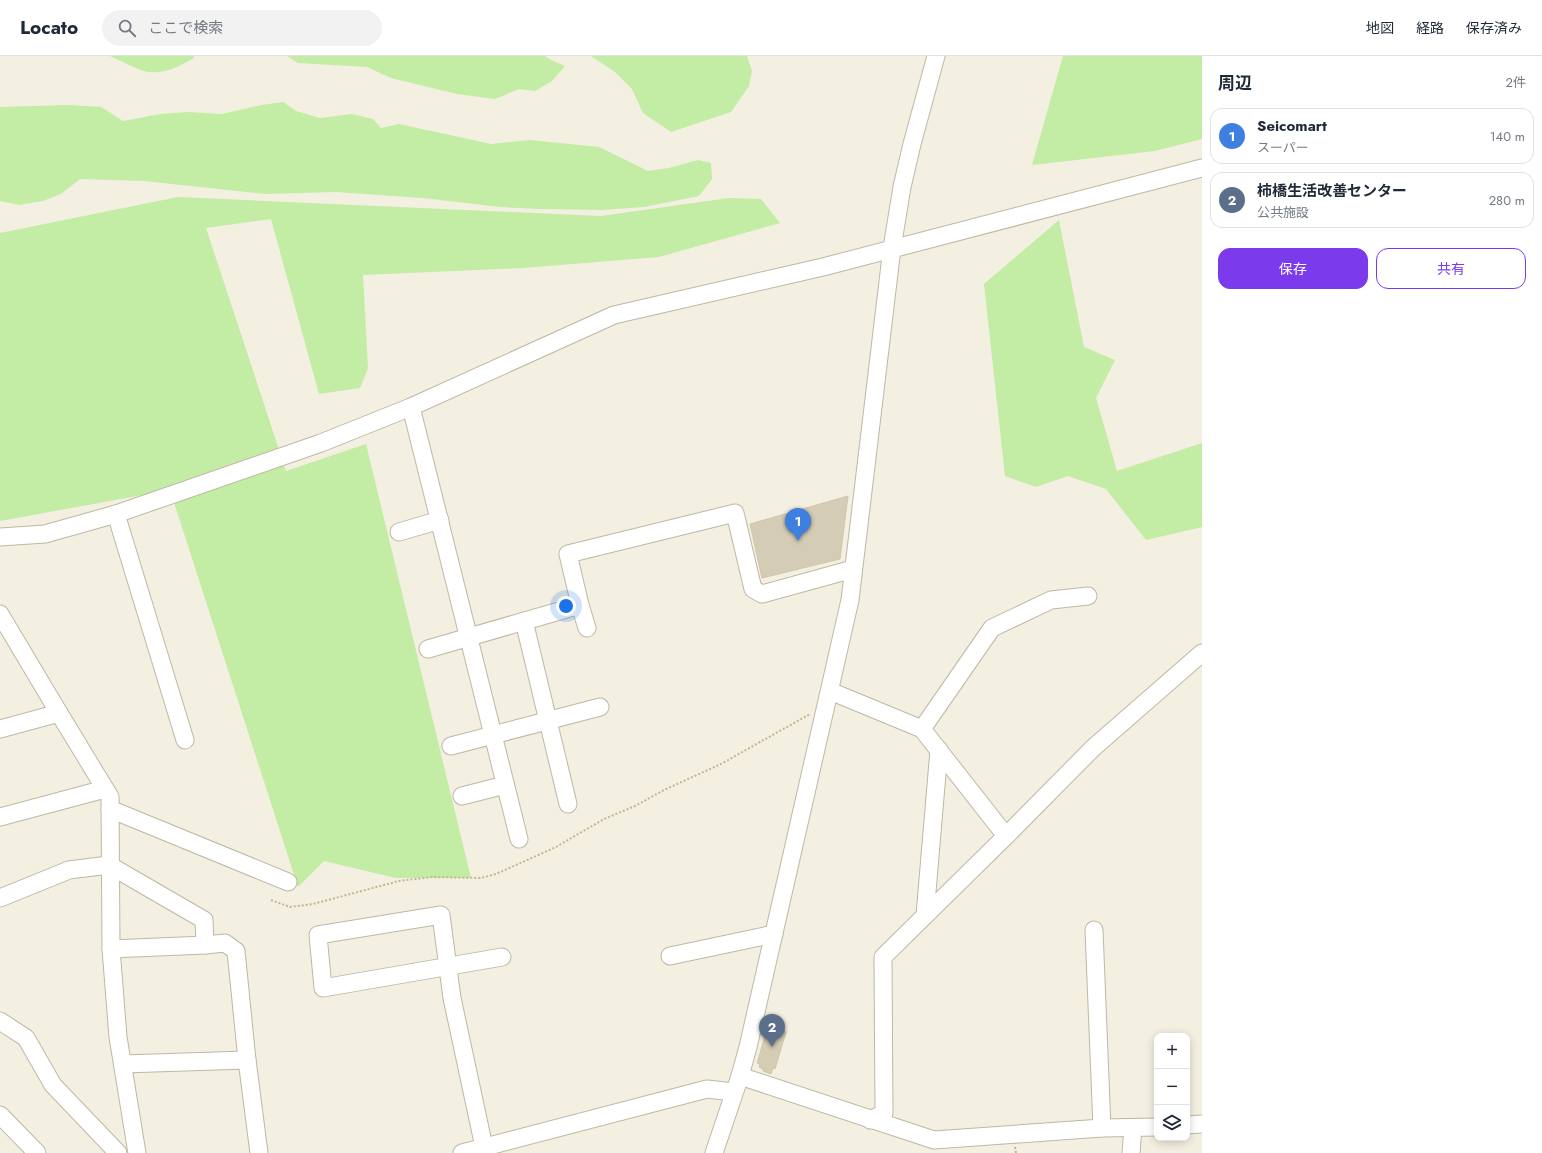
<!DOCTYPE html>
<html lang="ja">
<head>
<meta charset="utf-8">
<style>
	:root { --surface:#fff; --page:#f2f2f3; --text:#1f2937; --muted:#747a83; --line:#e0e1e3; --accent:#7c3aed }
	body { margin:0; font-family:Jost,"Noto Sans JP",sans-serif; background:var(--page); color:var(--text) }
	.controls { position:absolute; right:12px; bottom:12px; display:grid; overflow:hidden; border-radius:8px; box-shadow:0 2px 10px #0003 }
	.controls button { width:36px; height:36px; display:grid; place-items:center; padding:0; border:0; border-bottom:1px solid var(--line); background:var(--surface); color:var(--text); font:20px sans-serif }
	.you { position:absolute; left:566px; top:550px; width:14px; height:14px; margin:-10px; border:3px solid #fff; border-radius:50%; background:#1a73e8; box-shadow:0 0 0 6px #1a73e833 }
	.badge { display:grid; place-items:center; width:26px; height:26px; border-radius:50%; background:var(--accent); color:#fff; font-size:13px; font-weight:700 }
	.pin { position:absolute; translate:-50% -33px; filter:drop-shadow(0 1px 2px #0008) }
	.pin::after { content:''; position:absolute; top:21px; width:14px; height:12px; background:inherit; clip-path:polygon(0 0,100% 0,50% 100%) }
	.list { margin:0; padding:0; list-style:none }
	h2 { display:flex; justify-content:space-between; align-items:center; height:52px; margin:0; padding:0 16px; font-size:17px }
	h2 small { font-size:13px; font-weight:400; color:var(--muted) }
	.list li { display:grid; grid-template-columns:26px 1fr auto; gap:12px; align-items:center; box-sizing:border-box; height:56px; margin:0 8px 8px; padding:0 8px; border:1px solid var(--line); border-radius:12px }
	.list b { display:block; font-size:15px; white-space:nowrap }
	.list p { margin:0; font-size:13px; white-space:nowrap; color:var(--muted) }
	.list em { font-size:13px; font-style:normal; color:var(--muted) }
	.actions { display:flex; gap:8px; padding:12px 16px }
	.actions a { flex:1; padding:9px 0; border:1px solid var(--accent); border-radius:12px; text-align:center; font-size:14px; color:var(--accent) }
	.actions .main { background:var(--accent); color:#fff }
	.icon { flex:none; width:22px; height:22px; fill:none; stroke:currentColor; stroke-width:2; stroke-linecap:round; stroke-linejoin:round }
	.map { position:relative; flex:none; width:1202px; height:1097px; overflow:hidden }
	header { display:flex; align-items:center; gap:24px; box-sizing:border-box; height:56px; padding:0 20px; background:var(--surface); border-bottom:1px solid var(--line) }
	header strong { font-size:19px }
	nav { display:flex; gap:22px; margin-inline-start:auto; font-size:14px }
	.search { width:280px; height:36px; background:var(--page); display:flex; align-items:center; gap:10px; box-sizing:border-box; padding:0 14px; border-radius:22px; color:var(--muted); font-size:15px }
	main { display:flex }
	aside { flex:1; background:var(--surface) }
	.map>svg:first-child { display:block }
</style>
</head>
<body>
<header>
<strong>Locato</strong>
<div class="search"><svg class="icon" aria-label="search" viewBox="0 0 24 24"><circle cx="10" cy="10" r="6"/><path d="M15 15l6 6"/></svg>ここで検索</div>
<nav><a>地図</a><a>経路</a><a>保存済み</a></nav>
</header>
<main>
<div class="map">
<svg width="1202" height="1097" viewBox="0 0 1202 1097">
	<rect width="100%" height="100%" fill="#f3efe1"/>
	<!-- green -->
	<g fill="#c3eca4">
		<path d="M110,0H194V2C180,10 165,18 149,16C140,15 119,4 110,0Z"/>
		<polygon points="287,0 545,0 549,3 565,10 552,25 535,35 519,33 495,43 457,38 391,22 367,11 298,7"/>
		<polygon points="591,0 747,0 752,15 749,30 731,56 671,76 643,57 632,33 615,16"/>
		<polygon points="1063,0 1202,0 1202,83 1155,95 1032,109"/>
		<polygon points="283,46 296,55 320,62 352,58 373,63 381,72 399,68 491,88 530,84 599,91 648,115 669,112 698,104 711,107 712,123 699,140 644,151 601,154 542,153 500,151 423,142 336,136 265,138 144,125 80,123 61,138 43,145 19,149 0,145 0,51 68,49 101,51 123,65 161,58 189,56 222,58 262,49"/>
		<polygon points="178,141 601,160 729,142 761,143 780,167 659,201 523,212 363,219 368,312 360,332 319,338 271,163 206,172 286,415 366,388 471,822 396,822 324,805 298,831 170,434 0,465 0,177"/>
		<polygon points="1059,164 1084,291 1115,304 1096,342 1117,415 1202,387 1202,471 1146,484 1106,433 1068,420 1036,431 1005,420 984,228"/>
	</g>
	<!-- building -->
	<g fill="#d4ccb5" stroke="#d1c6a8">
		<polygon points="848,440 840,503 762,522 750,468"/>
		<polygon points="768,970 786,976 775,1013 773,1012 771,1018 763,1015 763,1013 759,1011 760,1008 757,1007"/>
	</g>
	<g fill="none" stroke-linecap="round" stroke-linejoin="round">
		<defs>
			<g id="minor">
				<polyline points="411,351 519,783"/>
				<polyline points="116,458 185,684"/>
				<polyline points="399,476 440,464"/>
				<polyline points="0,481 45,478 116,458 321,387 411,351 614,259 823,211 1202,112"/>
				<polyline points="0,558 59,657"/>
				<polyline points="524,565 568,748"/>
				<polyline points="587,572 580,549 568,498 735,457 753,533 762,538 853,513"/>
				<polyline points="428,593 580,549"/>
				<polyline points="830,635 922,673 992,572 1051,544 1088,540"/>
				<polyline points="0,673 59,657 110,741 111,893 118,981 137,1097"/>
				<polyline points="922,673 1006,780"/>
				<polyline points="451,690 600,651"/>
				<polyline points="462,740 505,729"/>
				<polyline points="110,753 288,826"/>
				<polyline points="0,761 105,733"/>
				<polyline points="0,842 69,814 109,809 204,864 205,889 111,893"/>
				<polyline points="925,859 939,694"/>
				<polyline points="1094,874 1102,1072"/>
				<polyline points="205,889 225,887 236,895 247,1004"/>
				<polyline points="670,900 774,878"/>
				<polyline points="0,965 26,982 53,1029 118,1097"/>
				<polyline points="123,1008 247,1004 259,1097"/>
				<polyline points="740,1020 934,1084 1102,1072 1157,1071"/>
				<polyline points="0,1059 37,1097"/>
				<polyline points="870,1064 884,1057 883,901 1006,780 1093,692 1202,597"/>
				<polyline points="1187,1069 1202,1068"/>
				<polyline points="484,1091 452,942 441,859 318,879 323,932 502,901"/>
				<polyline points="462,1097 707,1033 734,1036"/>
				<polyline points="714,1097 740,1020 748,991 850,544 892,192 902,131 912,88 936,0"/>
				<polyline points="1131,1097 1133,1072"/>
			</g>
		</defs>
		<!-- minor casing -->
		<use href="#minor" stroke="#beb8a3" stroke-width="19"/>
		<!-- path -->
		<g stroke="#c2b792" stroke-width="2" stroke-dasharray="2 2" stroke-linecap="butt">
			<polyline points="271,844 290,851 313,848 399,825 432,821 481,822 496,818 556,791 604,763 635,750 664,734 721,708 810,658"/>
			<polyline points="1015,1091 1016,1097"/>
		</g>
		<!-- minor -->
		<use href="#minor" stroke="#fff" stroke-width="17"/>
	</g>
</svg>
<div class="controls">
<button>+</button>
<button>−</button>
<button><svg class="icon" aria-label="layers" viewBox="0 0 24 24"><path d="M12 4l9 5-9 5-9-5zM3 14l9 5 9-5"/></svg></button>
</div>
<div class="you"></div>
<div class="pin badge" style="left:798px;top:485px;background:#3f7fe0">1</div>
<div class="pin badge" style="left:772px;top:991px;background:#5c6f8a">2</div>
</div>
<aside>
<h2>周辺<small>2件</small></h2>
<ul class="list">
<li><span class="badge" style="background:#3f7fe0">1</span><div><b>Seicomart</b><p>スーパー</p></div><em>140 m</em></li>
<li><span class="badge" style="background:#5c6f8a">2</span><div><b>柿橋生活改善センター</b><p>公共施設</p></div><em>280 m</em></li>
</ul>
<div class="actions"><a class="main">保存</a><a>共有</a></div>
</aside>
</main>
</body>
</html>
